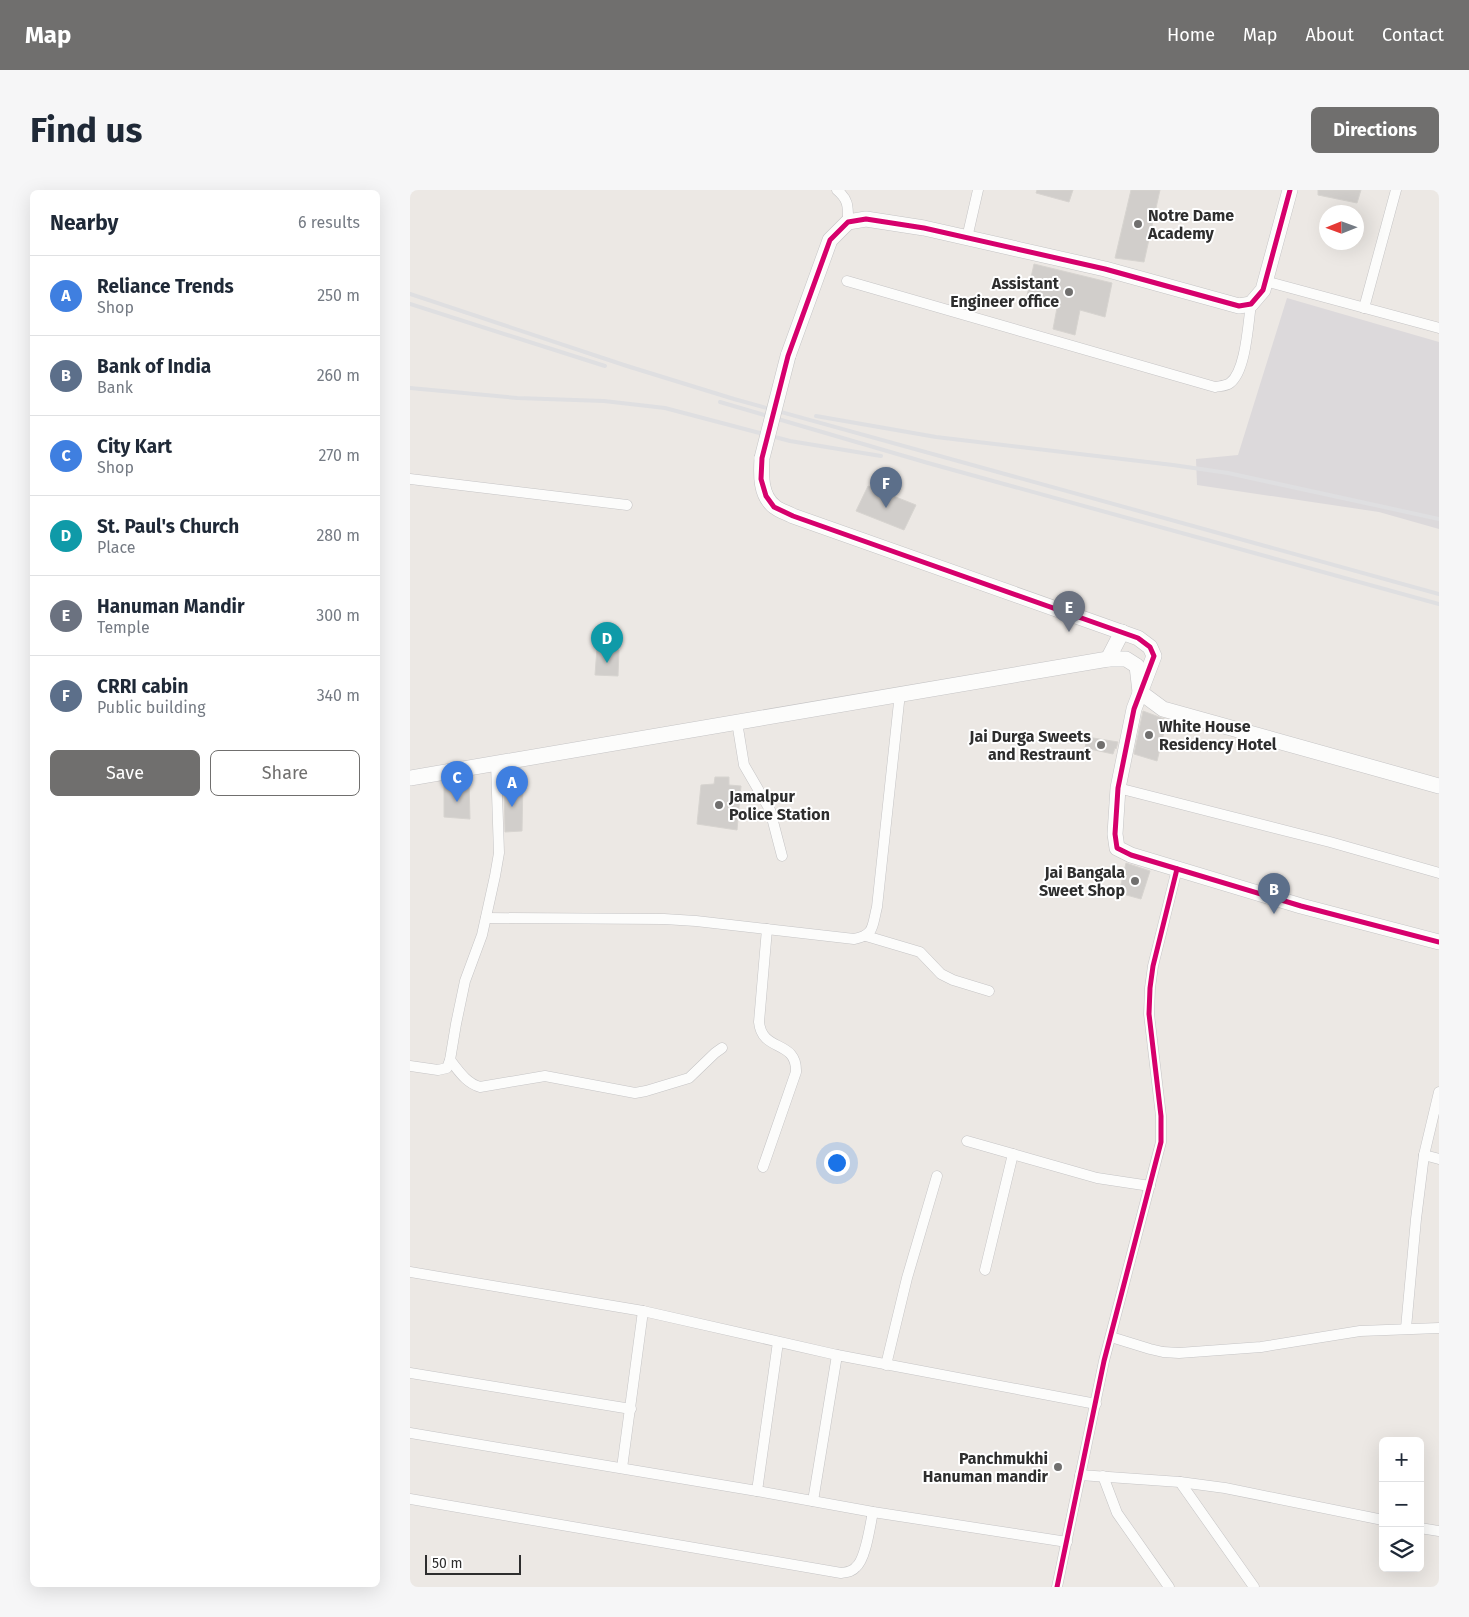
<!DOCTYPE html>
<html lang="en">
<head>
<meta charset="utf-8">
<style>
	:root { --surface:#fff; --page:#f6f6f7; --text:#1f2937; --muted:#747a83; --line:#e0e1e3; --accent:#706f6e }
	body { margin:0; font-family:"Fira Sans",sans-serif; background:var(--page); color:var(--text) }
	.controls { position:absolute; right:15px; bottom:15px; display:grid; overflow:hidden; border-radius:8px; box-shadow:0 5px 20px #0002 }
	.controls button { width:45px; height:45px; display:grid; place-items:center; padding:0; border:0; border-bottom:1px solid var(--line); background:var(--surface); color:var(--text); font:25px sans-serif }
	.compass { position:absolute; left:909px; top:15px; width:45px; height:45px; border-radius:50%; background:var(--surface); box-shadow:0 5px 20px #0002; rotate:269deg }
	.scale { position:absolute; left:15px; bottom:12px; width:96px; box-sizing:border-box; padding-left:5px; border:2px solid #2e2e2e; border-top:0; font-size:14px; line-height:18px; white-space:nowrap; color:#2e2e2e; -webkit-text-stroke:4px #fff; paint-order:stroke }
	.you { position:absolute; left:426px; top:972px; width:18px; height:18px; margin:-12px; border:4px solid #fff; border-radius:50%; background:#1a73e8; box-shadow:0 0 0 8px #1a73e833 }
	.badge { display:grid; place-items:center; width:32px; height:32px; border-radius:50%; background:var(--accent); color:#fff; font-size:16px; font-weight:700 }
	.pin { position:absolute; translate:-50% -41px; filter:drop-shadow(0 1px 2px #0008) }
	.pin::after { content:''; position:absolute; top:26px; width:18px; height:15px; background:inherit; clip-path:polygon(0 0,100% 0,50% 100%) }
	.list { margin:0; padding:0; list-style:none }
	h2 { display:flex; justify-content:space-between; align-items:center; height:65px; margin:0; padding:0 20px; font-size:21px }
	h2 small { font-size:16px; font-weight:400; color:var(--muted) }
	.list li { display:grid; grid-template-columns:32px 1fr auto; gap:15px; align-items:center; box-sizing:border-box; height:80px; padding:0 20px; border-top:1px solid var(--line) }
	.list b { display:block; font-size:19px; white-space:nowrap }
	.list p { margin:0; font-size:16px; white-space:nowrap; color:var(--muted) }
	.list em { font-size:16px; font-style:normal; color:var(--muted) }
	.actions { display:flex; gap:10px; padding:15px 20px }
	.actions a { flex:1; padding:11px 0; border:1px solid var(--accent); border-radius:8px; text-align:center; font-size:18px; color:var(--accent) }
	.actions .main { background:var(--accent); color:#fff }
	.icon { flex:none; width:28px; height:28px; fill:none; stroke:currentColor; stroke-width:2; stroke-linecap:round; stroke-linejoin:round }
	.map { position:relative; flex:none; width:1029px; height:1397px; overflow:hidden; border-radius:8px }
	header { display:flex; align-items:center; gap:30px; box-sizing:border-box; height:70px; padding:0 25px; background:var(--accent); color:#fff }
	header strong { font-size:24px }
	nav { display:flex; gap:28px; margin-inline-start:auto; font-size:18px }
	.intro { display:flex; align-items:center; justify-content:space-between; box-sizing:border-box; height:120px; padding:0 30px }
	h1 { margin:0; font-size:35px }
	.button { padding:12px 22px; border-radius:8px; background:var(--accent); color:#fff; font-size:18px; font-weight:700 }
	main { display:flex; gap:30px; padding:0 30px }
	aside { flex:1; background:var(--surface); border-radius:8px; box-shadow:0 5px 20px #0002 }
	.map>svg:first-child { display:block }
</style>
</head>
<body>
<header>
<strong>Map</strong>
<nav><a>Home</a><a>Map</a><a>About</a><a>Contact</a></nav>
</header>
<div class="intro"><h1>Find us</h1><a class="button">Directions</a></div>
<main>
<aside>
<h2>Nearby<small>6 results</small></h2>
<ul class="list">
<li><span class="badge" style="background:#3f7fe0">A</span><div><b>Reliance Trends</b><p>Shop</p></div><em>250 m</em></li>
<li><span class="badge" style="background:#5c6f8a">B</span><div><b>Bank of India</b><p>Bank</p></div><em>260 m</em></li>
<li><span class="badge" style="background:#3f7fe0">C</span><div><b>City Kart</b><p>Shop</p></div><em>270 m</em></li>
<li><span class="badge" style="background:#0f9aa8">D</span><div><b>St. Paul's Church</b><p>Place</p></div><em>280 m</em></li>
<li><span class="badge" style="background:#6b7280">E</span><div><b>Hanuman Mandir</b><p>Temple</p></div><em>300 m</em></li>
<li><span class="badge" style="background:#5c6f8a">F</span><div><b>CRRI cabin</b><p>Public building</p></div><em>340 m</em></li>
</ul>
<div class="actions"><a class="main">Save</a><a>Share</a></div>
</aside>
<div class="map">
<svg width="1029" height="1397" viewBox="0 0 1029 1397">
	<rect width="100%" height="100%" fill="#ece8e4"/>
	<!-- industrial -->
	<polygon fill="#dcd9db" points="877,108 1029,152 1029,339 969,322 787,295 786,269 828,265"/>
	<!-- building -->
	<g fill="#d1cecb" stroke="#d7d4d0">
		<polygon points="627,0 663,0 659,12 626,3"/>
		<polygon points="721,0 750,0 734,72 705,68"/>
		<polygon points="908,0 951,0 947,13 908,5"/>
		<polygon points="624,74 702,93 695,127 670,120 665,145 643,139 647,118 616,110"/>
		<polygon points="458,296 506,315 494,340 446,321"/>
		<polygon points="187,458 209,460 208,486 185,485"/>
		<polygon points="733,521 757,530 747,571 724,564"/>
		<polygon points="677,547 708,552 706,559 705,558 703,564 675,558"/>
		<polygon points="305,587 319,587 319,595 331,596 327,640 287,634 291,595 304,594"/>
		<polygon points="59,591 60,629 34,627 34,596"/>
		<polygon points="113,591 112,641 95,642 94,592"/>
		<polygon points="716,673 740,681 731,709 709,703"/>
	</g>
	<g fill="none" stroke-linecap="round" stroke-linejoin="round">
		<defs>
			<g id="street">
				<path d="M427,0C439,10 438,17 438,32"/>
				<polyline points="557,48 568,0"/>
				<path d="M437,91L805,197C810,196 816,196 820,193C836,181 838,134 841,114"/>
				<polyline points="855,91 1029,138"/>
				<polyline points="954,118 986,0"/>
				<polyline points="0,289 217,315"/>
				<polyline points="327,532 334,575 360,620 372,666"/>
				<polyline points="708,598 920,652 1029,683"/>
				<path d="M76,728L254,729L286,731L444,749C465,745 462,736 467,717L490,503"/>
				<polyline points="456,746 510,762 531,784 543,790 579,801"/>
				<path d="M40,870C49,881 56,893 70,897L135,886L225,903L236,901L279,888L305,863L312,858"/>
				<polyline points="0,876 28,880 37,878 40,870 46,834 55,791 72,745 85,686 89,663 86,573"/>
				<polyline points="557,951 687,988 740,996"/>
				<polyline points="1014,965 1029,969"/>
				<path d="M353,977L386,882C387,849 352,863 349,832L357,739"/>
				<polyline points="575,1080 603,964"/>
				<polyline points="0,1082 233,1121 427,1165 686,1214"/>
				<polyline points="996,1138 1006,1029 1014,965 1029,902"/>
				<polyline points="701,1147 740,1159 753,1162 769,1163 851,1157 950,1141 1029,1138"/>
				<polyline points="476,1175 497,1088 527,986"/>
				<polyline points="0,1183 221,1219"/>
				<polyline points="0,1243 347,1301 463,1322 657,1352"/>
				<polyline points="212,1278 233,1121"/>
				<polyline points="670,1285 770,1292 815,1298 973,1330"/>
				<polyline points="693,1286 707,1323 759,1397"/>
				<polyline points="770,1292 844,1397"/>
				<polyline points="347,1301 368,1152"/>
				<path d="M0,1309L431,1383C437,1382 442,1382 446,1377C456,1369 460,1335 463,1322"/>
				<polyline points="403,1311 427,1165"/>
				<polyline points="1010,1338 1029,1341"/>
				<polyline points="647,1397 694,1171 751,952 751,926 739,824 740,798 743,776 767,679"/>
			</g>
			<g id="secondary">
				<polyline points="378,166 420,50 438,32 456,29 514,38 695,79 829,116 841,114 853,100 880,0"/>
				<path d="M352,268C351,284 350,306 365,317C370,321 378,323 383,326L728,448L740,457L744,466L724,519L708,598L705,644L707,658L721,665L891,716L1029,752"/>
				<polyline points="698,469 712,442"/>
				<polyline points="0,588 698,469 716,469 727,476 730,502 753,519 1029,596"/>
			</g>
		</defs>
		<!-- street casing -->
		<use href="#street" stroke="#c5c4c5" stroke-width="11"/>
		<!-- secondary casing -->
		<use href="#secondary" stroke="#c5c4c5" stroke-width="16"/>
		<!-- street -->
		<use href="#street" stroke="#fcfcfb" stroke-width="10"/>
		<!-- secondary -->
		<use href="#secondary" stroke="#fcfcfb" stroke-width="15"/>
		<!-- rail -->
		<g stroke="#dfdfe1" stroke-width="4">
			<polyline points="0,104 217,176 324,209 1029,404"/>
			<polyline points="0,114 195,176"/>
			<polyline points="0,198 107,208 194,211 255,218 380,251 471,266"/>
			<polyline points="310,212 518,273 1029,414"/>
			<polyline points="406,226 526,247 763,275 818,283 1029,329"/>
		</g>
		<defs>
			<polyline id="secondary-bridge" points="352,268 378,166"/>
		</defs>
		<!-- secondary-bridge casing -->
		<use href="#secondary-bridge" stroke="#c5c4c5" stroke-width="16" stroke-linecap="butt"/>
		<!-- secondary-bridge -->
		<use href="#secondary-bridge" stroke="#fcfcfb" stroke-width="15"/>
		<defs>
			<g id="cycleway">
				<polyline points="880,0 853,100 841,114 829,116 695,79 514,38 456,29 438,32 420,50 378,166 352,268 351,289 356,306 364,317 383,326 728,448 740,457 744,466 724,519 708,598 705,644 707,658 721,665 891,716 1029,752"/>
				<polyline points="647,1397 694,1171 751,952 751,926 739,824 740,798 743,776 767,679"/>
			</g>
		</defs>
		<!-- cycleway casing -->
		<use href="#cycleway" stroke="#fff" stroke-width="8"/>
		<!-- cycleway -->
		<use href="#cycleway" stroke="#d6006c" stroke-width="5"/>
	</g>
	<!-- markers -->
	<g fill="#706f6e" stroke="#fff" stroke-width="2">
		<circle cx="728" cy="34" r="5"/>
		<circle cx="659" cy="102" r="5"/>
		<circle cx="739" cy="545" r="5"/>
		<circle cx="691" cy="555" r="5"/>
		<circle cx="309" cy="615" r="5"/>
		<circle cx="725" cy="691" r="5"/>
		<circle cx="648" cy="1277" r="5"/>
	</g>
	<g text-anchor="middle" stroke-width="4" stroke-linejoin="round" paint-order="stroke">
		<!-- poi labels -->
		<g font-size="16" font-weight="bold" fill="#2e2e2e" stroke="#fff" text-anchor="end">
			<text x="738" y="31" text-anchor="start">Notre Dame<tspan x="738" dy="18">Academy</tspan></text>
			<text x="649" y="99">Assistant<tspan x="649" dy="18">Engineer office</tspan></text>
			<text x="749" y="542" text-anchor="start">White House<tspan x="749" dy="18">Residency Hotel</tspan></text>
			<text x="681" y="552">Jai Durga Sweets<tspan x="681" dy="18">and Restraunt</tspan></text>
			<text x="319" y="612" text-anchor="start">Jamalpur<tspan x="319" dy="18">Police Station</tspan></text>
			<text x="715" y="688">Jai Bangala<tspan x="715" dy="18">Sweet Shop</tspan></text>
			<text x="638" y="1274">Panchmukhi<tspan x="638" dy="18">Hanuman mandir</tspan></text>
		</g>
	</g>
</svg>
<div class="controls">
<button>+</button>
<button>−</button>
<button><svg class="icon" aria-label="layers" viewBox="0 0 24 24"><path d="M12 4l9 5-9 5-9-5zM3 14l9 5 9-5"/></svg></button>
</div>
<svg class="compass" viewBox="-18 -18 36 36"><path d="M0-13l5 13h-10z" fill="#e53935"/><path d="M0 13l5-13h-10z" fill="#747a83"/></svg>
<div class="scale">50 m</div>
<div class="you"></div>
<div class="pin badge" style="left:102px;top:617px;background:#3f7fe0">A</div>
<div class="pin badge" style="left:864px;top:724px;background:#5c6f8a">B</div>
<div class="pin badge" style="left:47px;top:612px;background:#3f7fe0">C</div>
<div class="pin badge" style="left:197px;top:473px;background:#0f9aa8">D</div>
<div class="pin badge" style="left:659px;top:442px;background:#6b7280">E</div>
<div class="pin badge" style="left:476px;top:318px;background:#5c6f8a">F</div>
</div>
</main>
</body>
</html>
